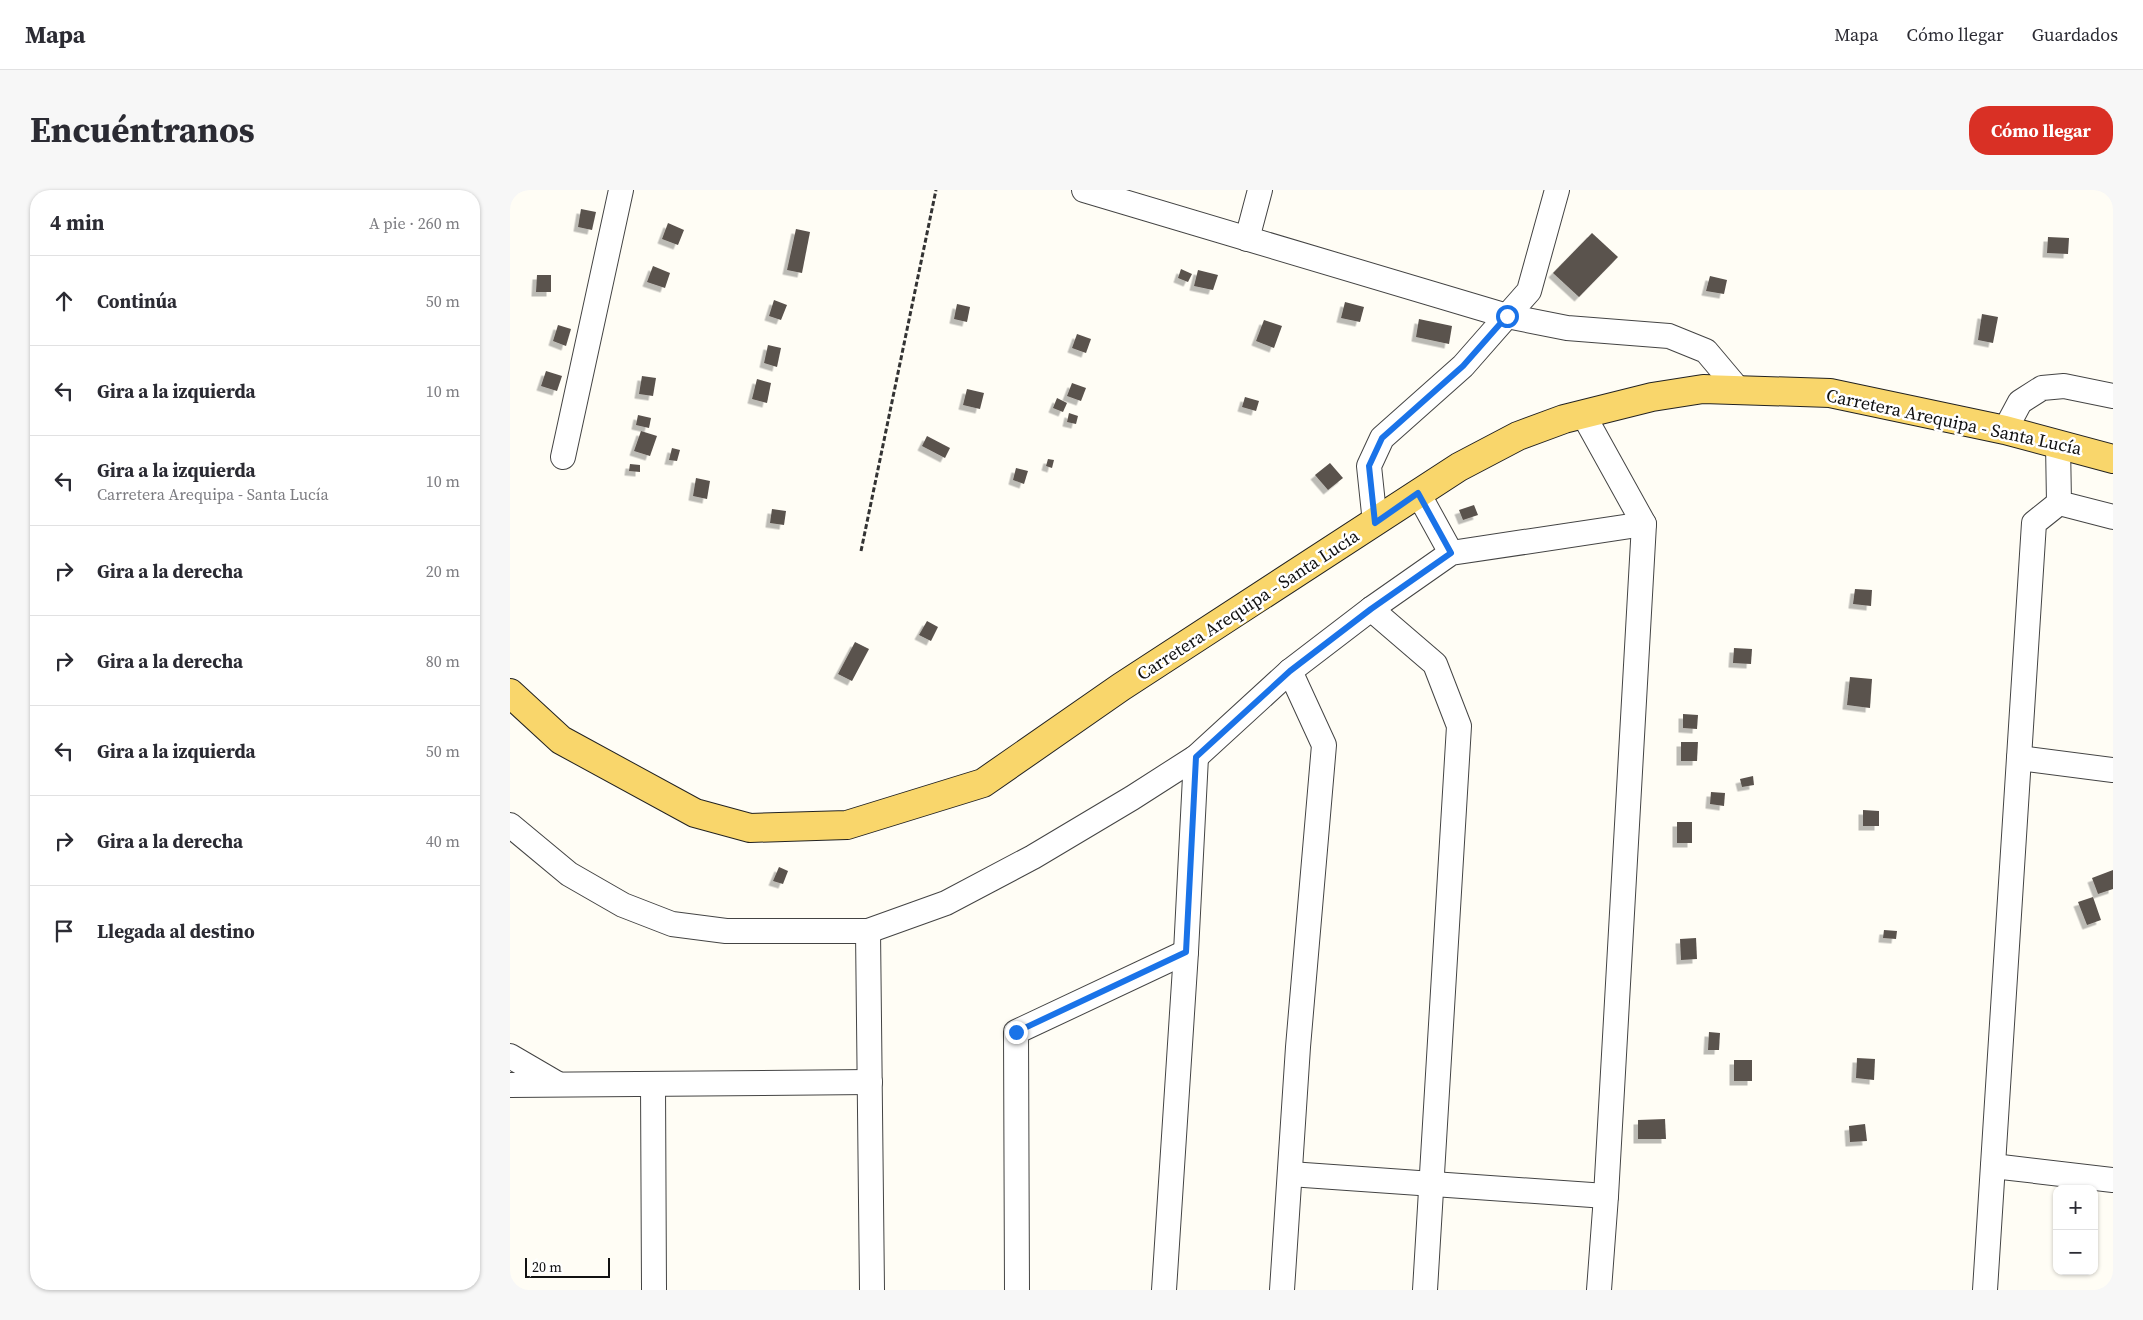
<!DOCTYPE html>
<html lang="es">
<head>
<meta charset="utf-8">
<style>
	:root { --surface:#fff; --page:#f7f7f7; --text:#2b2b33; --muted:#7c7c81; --line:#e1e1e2; --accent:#d93025 }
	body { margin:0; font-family:"Source Serif 4",serif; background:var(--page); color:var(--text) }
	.controls { position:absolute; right:15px; bottom:15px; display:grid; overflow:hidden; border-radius:10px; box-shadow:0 1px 4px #0004 }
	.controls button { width:45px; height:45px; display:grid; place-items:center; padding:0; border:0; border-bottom:1px solid var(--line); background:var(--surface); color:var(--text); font:25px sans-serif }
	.scale { position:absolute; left:15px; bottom:12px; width:85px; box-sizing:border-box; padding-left:5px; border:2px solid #111; border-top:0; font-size:14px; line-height:18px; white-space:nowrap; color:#111; -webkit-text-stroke:4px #fff; paint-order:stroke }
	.stop { position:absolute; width:15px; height:15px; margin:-11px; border:4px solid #1a73e8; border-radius:50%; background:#fff }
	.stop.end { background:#1a73e8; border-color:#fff; box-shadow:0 1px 5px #0008 }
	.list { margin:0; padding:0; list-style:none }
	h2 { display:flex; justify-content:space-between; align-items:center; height:65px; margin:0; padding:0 20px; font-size:21px }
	h2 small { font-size:16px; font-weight:400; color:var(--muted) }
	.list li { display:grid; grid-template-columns:32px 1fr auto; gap:15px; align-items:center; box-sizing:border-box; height:90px; padding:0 20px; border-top:1px solid var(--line) }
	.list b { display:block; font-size:19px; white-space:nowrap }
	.list p { margin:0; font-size:16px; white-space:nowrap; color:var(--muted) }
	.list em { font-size:16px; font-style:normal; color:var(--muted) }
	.icon { flex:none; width:28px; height:28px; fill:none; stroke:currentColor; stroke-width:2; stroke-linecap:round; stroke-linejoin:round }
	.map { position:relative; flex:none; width:1603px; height:1100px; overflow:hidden; border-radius:20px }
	header { display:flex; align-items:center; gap:30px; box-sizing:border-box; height:70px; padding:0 25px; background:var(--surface); border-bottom:1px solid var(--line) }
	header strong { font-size:24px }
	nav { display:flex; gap:28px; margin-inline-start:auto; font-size:18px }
	.intro { display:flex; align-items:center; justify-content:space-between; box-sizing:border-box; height:120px; padding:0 30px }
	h1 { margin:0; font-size:35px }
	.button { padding:12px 22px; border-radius:20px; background:var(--accent); color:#fff; font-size:18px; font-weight:700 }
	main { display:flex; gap:30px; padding:0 30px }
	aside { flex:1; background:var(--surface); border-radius:20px; box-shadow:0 1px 4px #0004 }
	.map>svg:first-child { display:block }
</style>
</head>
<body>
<header>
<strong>Mapa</strong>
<nav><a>Mapa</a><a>Cómo llegar</a><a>Guardados</a></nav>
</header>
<div class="intro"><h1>Encuéntranos</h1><a class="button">Cómo llegar</a></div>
<main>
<aside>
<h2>4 min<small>A pie · 260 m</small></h2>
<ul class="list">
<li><svg class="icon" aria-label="ahead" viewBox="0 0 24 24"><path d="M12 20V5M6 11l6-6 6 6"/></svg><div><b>Continúa</b></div><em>50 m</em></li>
<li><svg class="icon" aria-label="left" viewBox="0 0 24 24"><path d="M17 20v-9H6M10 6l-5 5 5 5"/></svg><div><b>Gira a la izquierda</b></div><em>10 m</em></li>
<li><svg class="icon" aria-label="left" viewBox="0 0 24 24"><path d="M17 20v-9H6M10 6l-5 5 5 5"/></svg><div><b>Gira a la izquierda</b><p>Carretera Arequipa - Santa Lucía</p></div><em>10 m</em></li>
<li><svg class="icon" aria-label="right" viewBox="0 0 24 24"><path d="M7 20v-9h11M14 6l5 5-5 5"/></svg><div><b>Gira a la derecha</b></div><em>20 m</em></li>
<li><svg class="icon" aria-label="right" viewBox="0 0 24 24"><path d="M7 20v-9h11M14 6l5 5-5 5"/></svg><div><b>Gira a la derecha</b></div><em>80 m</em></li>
<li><svg class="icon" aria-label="left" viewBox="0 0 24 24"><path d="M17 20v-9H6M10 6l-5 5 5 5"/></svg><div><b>Gira a la izquierda</b></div><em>50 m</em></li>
<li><svg class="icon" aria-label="right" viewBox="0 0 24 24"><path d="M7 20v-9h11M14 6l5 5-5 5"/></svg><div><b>Gira a la derecha</b></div><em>40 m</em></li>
<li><svg class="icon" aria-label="arrive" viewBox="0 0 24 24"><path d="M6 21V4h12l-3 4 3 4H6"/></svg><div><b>Llegada al destino</b></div></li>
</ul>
</aside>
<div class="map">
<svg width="1603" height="1100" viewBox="0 0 1603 1100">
	<defs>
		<filter id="shadow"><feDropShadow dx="-4.5" dy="4.5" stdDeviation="0" flood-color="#0004"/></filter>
	</defs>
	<rect width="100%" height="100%" fill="#fffdf5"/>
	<!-- building -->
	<g fill="#5a524d" filter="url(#shadow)">
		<polygon points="71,19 86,22 82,40 68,37"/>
		<polygon points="158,33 174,40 168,55 152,49"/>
		<polygon points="286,39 300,42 292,83 277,80"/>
		<polygon points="1082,43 1108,67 1069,107 1043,83"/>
		<polygon points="1538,47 1559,48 1558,64 1537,63"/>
		<polygon points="143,76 160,83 155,98 137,92"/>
		<polygon points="671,79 682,84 678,92 668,88"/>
		<polygon points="688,80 708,85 703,100 684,96"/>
		<polygon points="27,85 41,85 41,102 26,102"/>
		<polygon points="1200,86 1217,90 1214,104 1196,101"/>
		<polygon points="264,110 277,115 271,130 259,126"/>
		<polygon points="835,112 854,117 850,132 831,128"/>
		<polygon points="447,114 460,117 457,132 444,129"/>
		<polygon points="1472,124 1488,127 1483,153 1468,150"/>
		<polygon points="909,129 942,136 939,154 906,147"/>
		<polygon points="754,130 772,136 764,158 746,151"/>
		<polygon points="48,135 61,139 56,156 43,151"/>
		<polygon points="567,144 581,149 576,163 562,158"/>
		<polygon points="258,155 271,158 267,177 254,173"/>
		<polygon points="36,181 52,186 47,201 31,196"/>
		<polygon points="132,186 146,188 143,206 129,204"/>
		<polygon points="247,189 261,193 257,213 242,209"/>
		<polygon points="562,193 576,198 571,211 557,206"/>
		<polygon points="457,199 474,203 470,219 453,215"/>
		<polygon points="735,207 749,211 746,221 732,217"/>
		<polygon points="547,208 557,213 553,222 543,218"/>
		<polygon points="559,223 568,226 566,234 557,232"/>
		<polygon points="128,225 141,228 139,238 126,235"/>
		<polygon points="131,241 147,246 140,266 124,261"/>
		<polygon points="417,246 440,258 435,268 412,256"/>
		<polygon points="162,258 170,260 167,271 159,270"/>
		<polygon points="538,269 544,270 542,278 536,276"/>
		<polygon points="820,273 833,288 818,300 805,285"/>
		<polygon points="120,274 130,275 130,282 119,281"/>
		<polygon points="506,278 518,281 514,294 503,290"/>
		<polygon points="186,288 200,291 197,309 183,306"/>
		<polygon points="964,315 968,325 953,330 949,320"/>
		<polygon points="262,319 276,321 274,335 260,333"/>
		<polygon points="1345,399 1362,400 1361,416 1343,414"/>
		<polygon points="417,431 428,437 421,451 409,445"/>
		<polygon points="345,452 359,459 342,491 328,484"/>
		<polygon points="1224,458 1242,459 1241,474 1223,473"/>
		<polygon points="1340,487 1362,489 1360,518 1337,515"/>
		<polygon points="1173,524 1188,525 1187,539 1173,538"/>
		<polygon points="1171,552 1188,552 1187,571 1171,571"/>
		<polygon points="1243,586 1244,595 1232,597 1230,589"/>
		<polygon points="1201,602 1215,603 1214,616 1200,614"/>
		<polygon points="1353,620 1369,621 1369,636 1353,636"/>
		<rect x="1167" y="632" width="15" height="21"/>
		<polygon points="269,677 278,681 273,694 263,691"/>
		<polygon points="1603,680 1603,699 1588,704 1582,688"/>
		<polygon points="1583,707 1591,730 1577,735 1568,712"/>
		<polygon points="1374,740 1387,741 1386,749 1373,748"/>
		<polygon points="1186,748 1187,769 1171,770 1170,749"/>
		<polygon points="1199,842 1210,843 1209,860 1198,860"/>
		<polygon points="1347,868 1365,869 1364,890 1346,888"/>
		<rect x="1224" y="870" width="18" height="21"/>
		<polygon points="1155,929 1156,949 1128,949 1128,930"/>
		<polygon points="1355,934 1357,951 1340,952 1339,936"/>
	</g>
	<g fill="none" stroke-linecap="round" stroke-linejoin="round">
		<defs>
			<g id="minor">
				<polyline points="574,0 997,126 1057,138 1159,146 1196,161 1228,199"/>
				<polyline points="737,49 750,0"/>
				<polyline points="1073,224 1134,334 1096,1006 1089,1100"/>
				<polyline points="1495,240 1510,212 1532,198 1554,196 1603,206"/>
				<polyline points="1548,254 1549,313 1603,327"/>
				<polyline points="53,267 111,0"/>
				<polyline points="908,303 941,363"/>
				<polyline points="865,333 859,276 872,248 953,176 1019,101 1047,0"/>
				<polyline points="861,419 925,474 949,536 915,1100"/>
				<polyline points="1509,568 1603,580"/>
				<polyline points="0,635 59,684 113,715 162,734 216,741 358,741 436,713 523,667 622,608 686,567 780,481 861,419 941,363 1134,334"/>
				<polyline points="358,741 362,1100"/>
				<polyline points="0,866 48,894"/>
				<polyline points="143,894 144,1100"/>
				<polyline points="0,895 360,892"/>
				<polyline points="1483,976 1603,990"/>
				<polyline points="780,984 1096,1006"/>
				<polyline points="507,1100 506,842 676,762"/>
				<polyline points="654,1100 676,762 686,567"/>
				<polyline points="772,1100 788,857 814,555 780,481"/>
				<polyline points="1475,1100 1524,333 1549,313"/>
			</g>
			<polyline id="primary" points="0,503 51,550 185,623 240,638 337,635 473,593 611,497 949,277 1008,246 1054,229 1142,207 1193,199 1320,203 1495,240 1603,269"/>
		</defs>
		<!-- minor casing -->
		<use href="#minor" stroke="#444" stroke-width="26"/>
		<!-- primary casing -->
		<use href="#primary" stroke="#222" stroke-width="30"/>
		<!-- path -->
		<polyline stroke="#333" stroke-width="3" stroke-dasharray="5 2.5" stroke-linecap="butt" points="351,361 426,0"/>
		<!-- minor -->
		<use href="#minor" stroke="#fff" stroke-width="24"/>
		<!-- primary -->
		<use href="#primary" stroke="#f9d66b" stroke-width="28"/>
	</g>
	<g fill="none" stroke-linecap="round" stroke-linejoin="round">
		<!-- route -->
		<polyline stroke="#1a73e8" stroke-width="6" points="506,842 676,762 686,567 780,481 861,419 941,363 908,303 865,333 859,276 872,248 953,176 997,126"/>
	</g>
	<g text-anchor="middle" stroke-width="5" stroke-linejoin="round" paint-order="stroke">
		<!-- street labels -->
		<g font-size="18" fill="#111" stroke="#fff">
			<text transform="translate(1444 232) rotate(12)" y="6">Carretera Arequipa - Santa Lucía</text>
			<text transform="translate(738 415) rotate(-33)" y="6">Carretera Arequipa - Santa Lucía</text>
		</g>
	</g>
</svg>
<div class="controls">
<button>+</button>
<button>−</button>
</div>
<div class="scale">20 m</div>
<div class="stop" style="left:997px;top:126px"></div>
<div class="stop end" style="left:506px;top:842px"></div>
</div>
</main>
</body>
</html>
